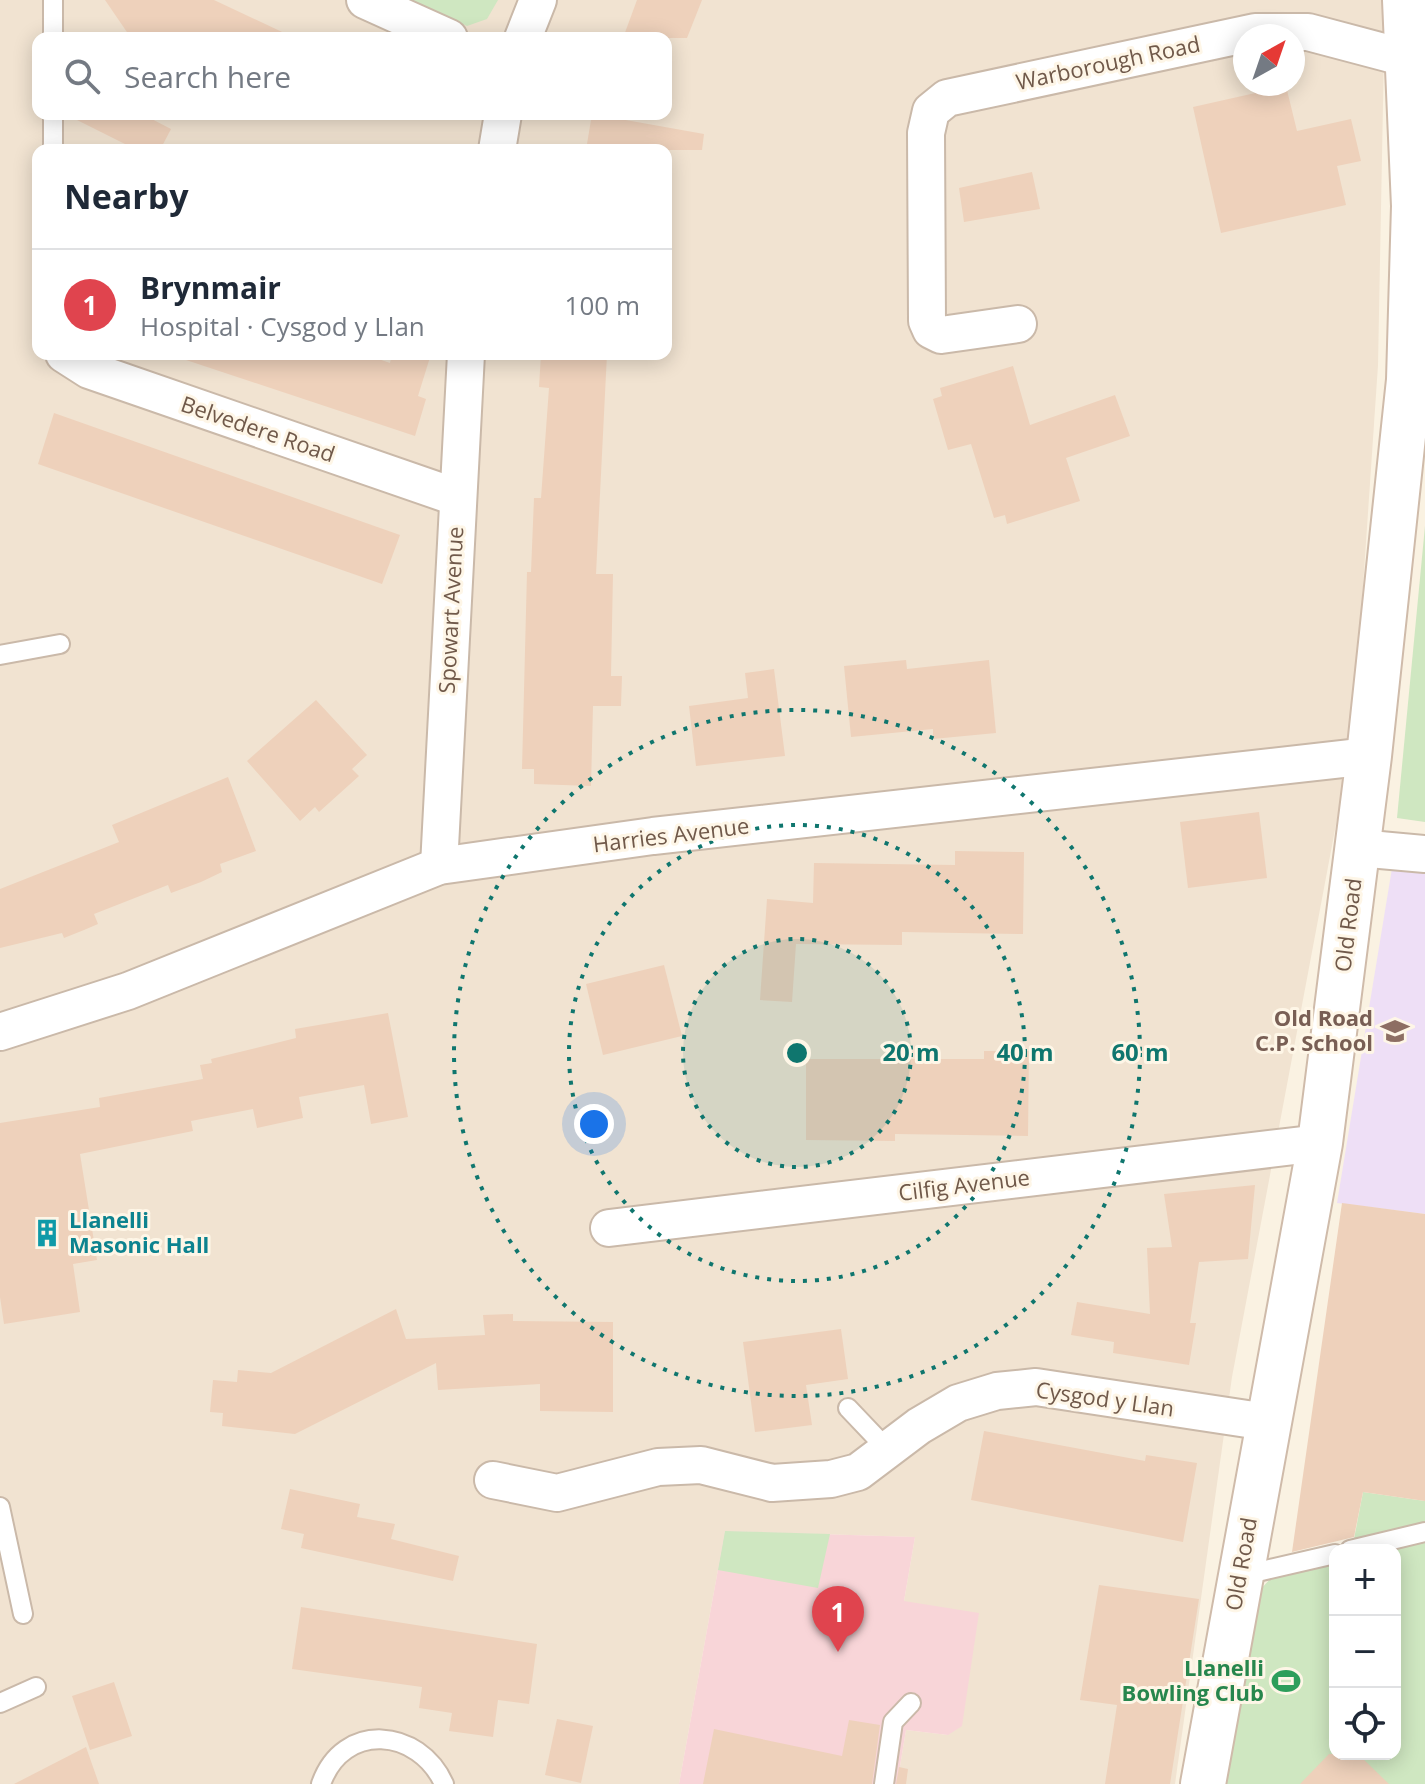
<!DOCTYPE html>
<html lang="en">
<head>
<meta charset="utf-8">
<style>
	:root { --surface:#fff; --page:#f6f6f7; --text:#1f2937; --muted:#747a83; --line:#e0e1e3; --accent:#db2777 }
	body { margin:0; font-family:"Open Sans",sans-serif; background:var(--page); color:var(--text) }
	.controls { position:absolute; right:24px; bottom:24px; display:grid; overflow:hidden; border-radius:16px; box-shadow:0 4px 20px #0003 }
	.controls button { width:72px; height:72px; display:grid; place-items:center; padding:0; border:0; border-bottom:2px solid var(--line); background:var(--surface); color:var(--text); font:40px sans-serif }
	.compass { position:absolute; left:1233px; top:24px; width:72px; height:72px; border-radius:50%; background:var(--surface); box-shadow:0 4px 20px #0003; rotate:40deg }
	.you { position:absolute; left:594px; top:1124px; width:28px; height:28px; margin:-20px; border:6px solid #fff; border-radius:50%; background:#1a73e8; box-shadow:0 0 0 12px #1a73e833 }
	.badge { display:grid; place-items:center; width:52px; height:52px; border-radius:50%; background:var(--accent); color:#fff; font-size:26px; font-weight:700 }
	.pin { position:absolute; translate:-50% -66px; filter:drop-shadow(0 2px 4px #0008) }
	.pin::after { content:''; position:absolute; top:42px; width:28px; height:24px; background:inherit; clip-path:polygon(0 0,100% 0,50% 100%) }
	.list { margin:0; padding:0; list-style:none }
	h2 { display:flex; justify-content:space-between; align-items:center; height:104px; margin:0; padding:0 32px; font-size:34px }
	h2 small { font-size:26px; font-weight:400; color:var(--muted) }
	.list li { display:grid; grid-template-columns:52px 1fr auto; gap:24px; align-items:center; box-sizing:border-box; height:112px; padding:0 32px; border-top:2px solid var(--line) }
	.list b { display:block; font-size:30px; white-space:nowrap }
	.list p { margin:0; font-size:26px; white-space:nowrap; color:var(--muted) }
	.list em { font-size:26px; font-style:normal; color:var(--muted) }
	.icon { flex:none; width:44px; height:44px; fill:none; stroke:currentColor; stroke-width:2; stroke-linecap:round; stroke-linejoin:round }
	.map { position:relative; flex:none; width:1425px; height:1784px; overflow:hidden }
	.search { position:absolute; background:var(--surface); box-shadow:0 4px 20px #0003; left:32px; top:32px; width:640px; height:88px; display:flex; align-items:center; gap:20px; box-sizing:border-box; padding:0 28px; border-radius:16px; color:var(--muted); font-size:30px }
	.panel { position:absolute; background:var(--surface); box-shadow:0 4px 20px #0003; left:32px; top:144px; width:640px; height:216px; border-radius:16px }
	.map>svg:first-child { display:block }
</style>
</head>
<body>
<div class="map">
<svg width="1425" height="1784" viewBox="0 0 1425 1784">
	<rect width="100%" height="100%" fill="#faf2e2"/>
	<!-- residential -->
	<path fill="#f1e3d1" fill-rule="evenodd" d="M0,0H1385L1378,365L1353,734L1232,1377L1175,1784H897L906,1730L948,1735L904,1601L915,1537L725,1531L679,1784H0ZM1245,36H1293V84H1245ZM38,38H666V114H38ZM38,150H666V354H38Z"/>
	<!-- education -->
	<polygon fill="#eedff6" points="1394,856 1425,860 1425,1214 1337,1203"/>
	<!-- medical -->
	<polygon fill="#f8d5d8" points="725,1531 915,1537 904,1601 979,1613 962,1726 948,1735 906,1730 897,1784 679,1784"/>
	<!-- green -->
	<g fill="#cfe7c1">
		<polygon points="409,0 498,0 487,19 467,26"/>
		<polygon points="1425,526 1425,822 1397,818"/>
		<polygon points="1363,1492 1425,1501 1425,1522 1354,1539"/>
		<polygon points="725,1531 830,1534 818,1588 718,1570"/>
		<polygon points="1425,1537 1425,1784 1219,1784 1258,1592 1272,1577 1335,1558 1335,1754 1395,1754 1395,1550 1368,1550"/>
	</g>
	<!-- building -->
	<g fill="#eed1bb">
		<polygon points="105,0 214,0 295,38 131,38"/>
		<polygon points="637,0 702,0 687,38 623,38"/>
		<polygon points="1286,86 1297,131 1351,119 1361,161 1337,166 1346,205 1221,233 1193,107"/>
		<polygon points="65,114 142,114 171,129 160,150 137,150"/>
		<polygon points="592,114 704,134 702,150 586,150"/>
		<polygon points="1032,172 1040,209 964,222 959,188"/>
		<polygon points="183,354 364,354 390,363 392,354 431,354 418,396 426,399 415,436 183,359"/>
		<polygon points="541,354 607,354 596,574 613,574 611,676 622,676 621,706 593,706 591,786 534,784 534,769 522,769 527,572 531,572 534,498 541,498 549,388 539,387"/>
		<polygon points="1013,366 1030,425 1115,395 1130,436 1066,458 1080,501 1007,524 1005,515 994,518 971,444 948,450 933,399 942,396 940,388"/>
		<polygon points="54,413 400,535 382,584 38,464"/>
		<polygon points="906,660 907,669 989,660 996,733 933,739 933,729 851,737 844,666"/>
		<polygon points="774,669 785,756 696,766 689,706 748,698 745,673"/>
		<polygon points="316,700 367,755 352,769 359,776 319,812 315,807 300,821 247,761"/>
		<polygon points="228,777 256,851 220,864 222,872 201,882 171,893 168,885 94,914 98,924 84,930 64,938 62,933 0,948 0,889 119,842 112,825"/>
		<polygon points="1259,812 1267,878 1188,888 1180,822"/>
		<polygon points="955,851 1024,852 1023,934 902,932 902,945 796,944 792,1002 760,1000 767,899 813,903 814,863 955,865"/>
		<polygon points="664,965 682,1036 603,1055 586,984"/>
		<polygon points="388,1013 408,1117 371,1124 364,1085 299,1097 303,1118 257,1128 253,1109 191,1121 193,1131 80,1154 97,1260 73,1264 80,1312 4,1324 0,1297 0,1123 100,1107 99,1098 203,1079 200,1065 212,1063 211,1059 296,1038 295,1029"/>
		<polygon points="984,1051 1029,1051 1028,1136 895,1134 895,1141 806,1140 806,1059 984,1059"/>
		<polygon points="1255,1185 1248,1259 1199,1262 1190,1323 1196,1323 1189,1365 1113,1353 1114,1342 1071,1335 1077,1302 1150,1314 1147,1248 1172,1247 1164,1194"/>
		<polygon points="1342,1203 1425,1214 1425,1501 1363,1492 1354,1537 1292,1552"/>
		<polygon points="396,1309 406,1339 485,1335 483,1315 513,1314 513,1321 613,1322 613,1412 540,1411 540,1384 438,1390 436,1363 295,1434 222,1426 223,1413 210,1412 213,1380 237,1382 238,1370 271,1373"/>
		<polygon points="841,1329 848,1379 806,1385 812,1425 755,1432 743,1342"/>
		<polygon points="984,1431 1145,1461 1146,1455 1197,1463 1183,1542 971,1500"/>
		<polygon points="290,1489 360,1504 357,1517 395,1524 391,1539 459,1556 453,1581 301,1548 304,1534 281,1529"/>
		<polygon points="1099,1585 1199,1599 1170,1784 1105,1784 1117,1705 1080,1700"/>
		<polygon points="301,1607 537,1644 529,1704 498,1700 493,1737 449,1731 452,1713 419,1708 422,1687 292,1669"/>
		<polygon points="114,1682 132,1736 90,1750 72,1696"/>
		<polygon points="557,1719 593,1726 581,1783 545,1775"/>
		<polygon points="849,1720 880,1725 872,1784 703,1784 714,1729 842,1756"/>
		<polygon points="86,1747 99,1784 14,1784"/>
		<polygon points="1329,1754 1358,1754 1389,1784 1300,1784"/>
		<polygon points="899,1767 908,1769 906,1784 896,1784"/>
	</g>
	<g fill="none" stroke-linecap="round" stroke-linejoin="round">
		<defs>
			<g id="lane">
				<polyline points="53,0 53,38"/>
				<polyline points="53,114 53,150"/>
				<polyline points="0,655 60,644"/>
				<polyline points="848,1408 887,1449"/>
				<polyline points="0,1507 23,1614"/>
				<polyline points="1350,1550 1425,1532"/>
				<polyline points="1240,1576 1335,1554"/>
				<polyline points="0,1703 36,1687"/>
				<path d="M321,1784C343,1721 419,1728 444,1784"/>
				<polyline points="884,1784 893,1722 911,1703"/>
			</g>
			<g id="street">
				<polyline points="365,0 449,38"/>
				<polyline points="523,38 538,0"/>
				<polyline points="497,150 503,114"/>
				<polyline points="1018,324 941,335 931,330 927,321 926,133 931,111 947,98 1255,32 1308,32 1425,63"/>
				<polyline points="64,354 89,370 456,497"/>
				<polyline points="1358,848 1425,854"/>
				<polyline points="439,866 466,354"/>
				<polyline points="0,1032 128,991 439,866 653,836 1369,756"/>
				<polyline points="609,1228 1320,1143"/>
				<polyline points="493,1480 557,1493 658,1467 701,1465 772,1483 831,1479 858,1472 919,1426 958,1403 997,1391 1036,1387 1267,1422"/>
			</g>
			<polyline id="secondary" points="1203,1784 1320,1143 1369,756 1409,380 1414,206 1405,0"/>
		</defs>
		<!-- lane casing -->
		<use href="#lane" stroke="#cab9a9" stroke-width="22"/>
		<!-- street casing -->
		<use href="#street" stroke="#cab9a9" stroke-width="40"/>
		<!-- secondary casing -->
		<use href="#secondary" stroke="#cfbbaa" stroke-width="48"/>
		<!-- lane -->
		<use href="#lane" stroke="#fff" stroke-width="18"/>
		<!-- street -->
		<use href="#street" stroke="#fff" stroke-width="36"/>
		<!-- secondary -->
		<use href="#secondary" stroke="#fff" stroke-width="44"/>
	</g>
	<!-- distance rings -->
	<circle cx="797" cy="1053" r="114" fill="#0f766e" fill-opacity=".12"/>
	<g fill="none" stroke="#0f766e" stroke-width="4" stroke-dasharray="4 8">
		<circle cx="797" cy="1053" r="114"/>
		<circle cx="797" cy="1053" r="228"/>
		<circle cx="797" cy="1053" r="343"/>
	</g>
	<!-- icons -->
	<defs>
		<symbol id="school-bare" viewBox="-9 -9 18 18"><path d="M0-5L7-2L0 1L-7-2ZM-4 1L0 2.5L4 1V4Q0 6-4 4Z" fill="#8d6e63" stroke="#fef6e7" stroke-width="2.5" paint-order="stroke"/></symbol>
		<symbol id="building-bare" viewBox="-9 -9 18 18"><path d="M-4-6H4V6H1V3H-1V6H-4ZM-2.5-4.3h1.7v1.8h-1.7ZM.8-4.3h1.7v1.8H.8ZM-2.5-1h1.7V.8h-1.7ZM.8-1h1.7V.8H.8Z" fill="#0f9aa8" stroke="#fef6e7" stroke-width="2.5" paint-order="stroke"/></symbol>
		<symbol id="stadium-bare" viewBox="-9 -9 18 18"><path d="M0-5a6.5 5 0 1 0 0 10a6.5 5 0 1 0 0-10ZM-3.5-1.8h7v3.6h-7Z" fill="#2e9e5b" stroke="#fef6e7" stroke-width="2.5" paint-order="stroke"/></symbol>
	</defs>
	<g fill-rule="evenodd">
		<use href="#school-bare" x="1375" y="1011" width="40" height="40"/>
		<use href="#building-bare" x="27" y="1213" width="40" height="40"/>
		<use href="#stadium-bare" x="1266" y="1661" width="40" height="40"/>
	</g>
	<g text-anchor="middle" stroke-width="6" stroke-linejoin="round" paint-order="stroke">
		<!-- street labels -->
		<g font-size="22" fill="#70594a" stroke="#fef6e7">
			<text transform="translate(1108 63) rotate(-12)" y="8">Warborough Road</text>
			<text transform="translate(258 429) rotate(19)" y="8">Belvedere Road</text>
			<text transform="translate(451 610) rotate(-87)" y="8">Spowart Avenue</text>
			<text transform="translate(671 835) rotate(-7)" y="8">Harries Avenue</text>
			<text transform="translate(1348 925) rotate(-83)" y="8">Old Road</text>
			<text transform="translate(964 1185) rotate(-7)" y="8">Cilfig Avenue</text>
			<text transform="translate(1105 1399) rotate(8)" y="8">Cysgod y Llan</text>
			<text transform="translate(1241 1564) rotate(-80)" y="8">Old Road</text>
		</g>
		<!-- education labels -->
		<g font-size="22" font-weight="bold" fill="#785e54" stroke="#fef6e7" text-anchor="end">
			<text x="1373" y="1026">Old Road<tspan x="1373" dy="25">C.P. School</tspan></text>
		</g>
		<!-- culture labels -->
		<g font-size="22" font-weight="bold" fill="#0d838f" stroke="#fef6e7" text-anchor="start">
			<text x="69" y="1228">Llanelli<tspan x="69" dy="25">Masonic Hall</tspan></text>
		</g>
		<!-- leisure labels -->
		<g font-size="22" font-weight="bold" fill="#27864d" stroke="#fef6e7" text-anchor="end">
			<text x="1264" y="1676">Llanelli<tspan x="1264" dy="25">Bowling Club</tspan></text>
		</g>
	</g>
	<circle cx="797" cy="1053" r="12" fill="#0f766e" stroke="#fef6e7" stroke-width="4"/>
	<g font-size="24" text-anchor="middle" font-weight="bold" fill="#0f766e" stroke="#fef6e7" stroke-width="6" stroke-linejoin="round" paint-order="stroke">
		<text x="911" y="1061">20 m</text>
		<text x="1025" y="1061">40 m</text>
		<text x="1140" y="1061">60 m</text>
	</g>
</svg>
<div class="controls">
<button>+</button>
<button>−</button>
<button><svg class="icon" aria-label="locate" viewBox="0 0 24 24"><circle cx="12" cy="12" r="6"/><path d="M12 2v4M12 18v4M2 12h4M18 12h4"/></svg></button>
</div>
<svg class="compass" viewBox="-18 -18 36 36"><path d="M0-13l5 13h-10z" fill="#e53935"/><path d="M0 13l5-13h-10z" fill="#747a83"/></svg>
<div class="you"></div>
<div class="pin badge" style="left:838px;top:1652px;background:#e0444e">1</div>
<div class="search"><svg class="icon" aria-label="search" viewBox="0 0 24 24"><circle cx="10" cy="10" r="6"/><path d="M15 15l6 6"/></svg>Search here</div>
<section class="panel">
<h2>Nearby<small></small></h2>
<ul class="list">
<li><span class="badge" style="background:#e0444e">1</span><div><b>Brynmair</b><p>Hospital · Cysgod y Llan</p></div><em>100 m</em></li>
</ul>
</section>
</div>
</body>
</html>
